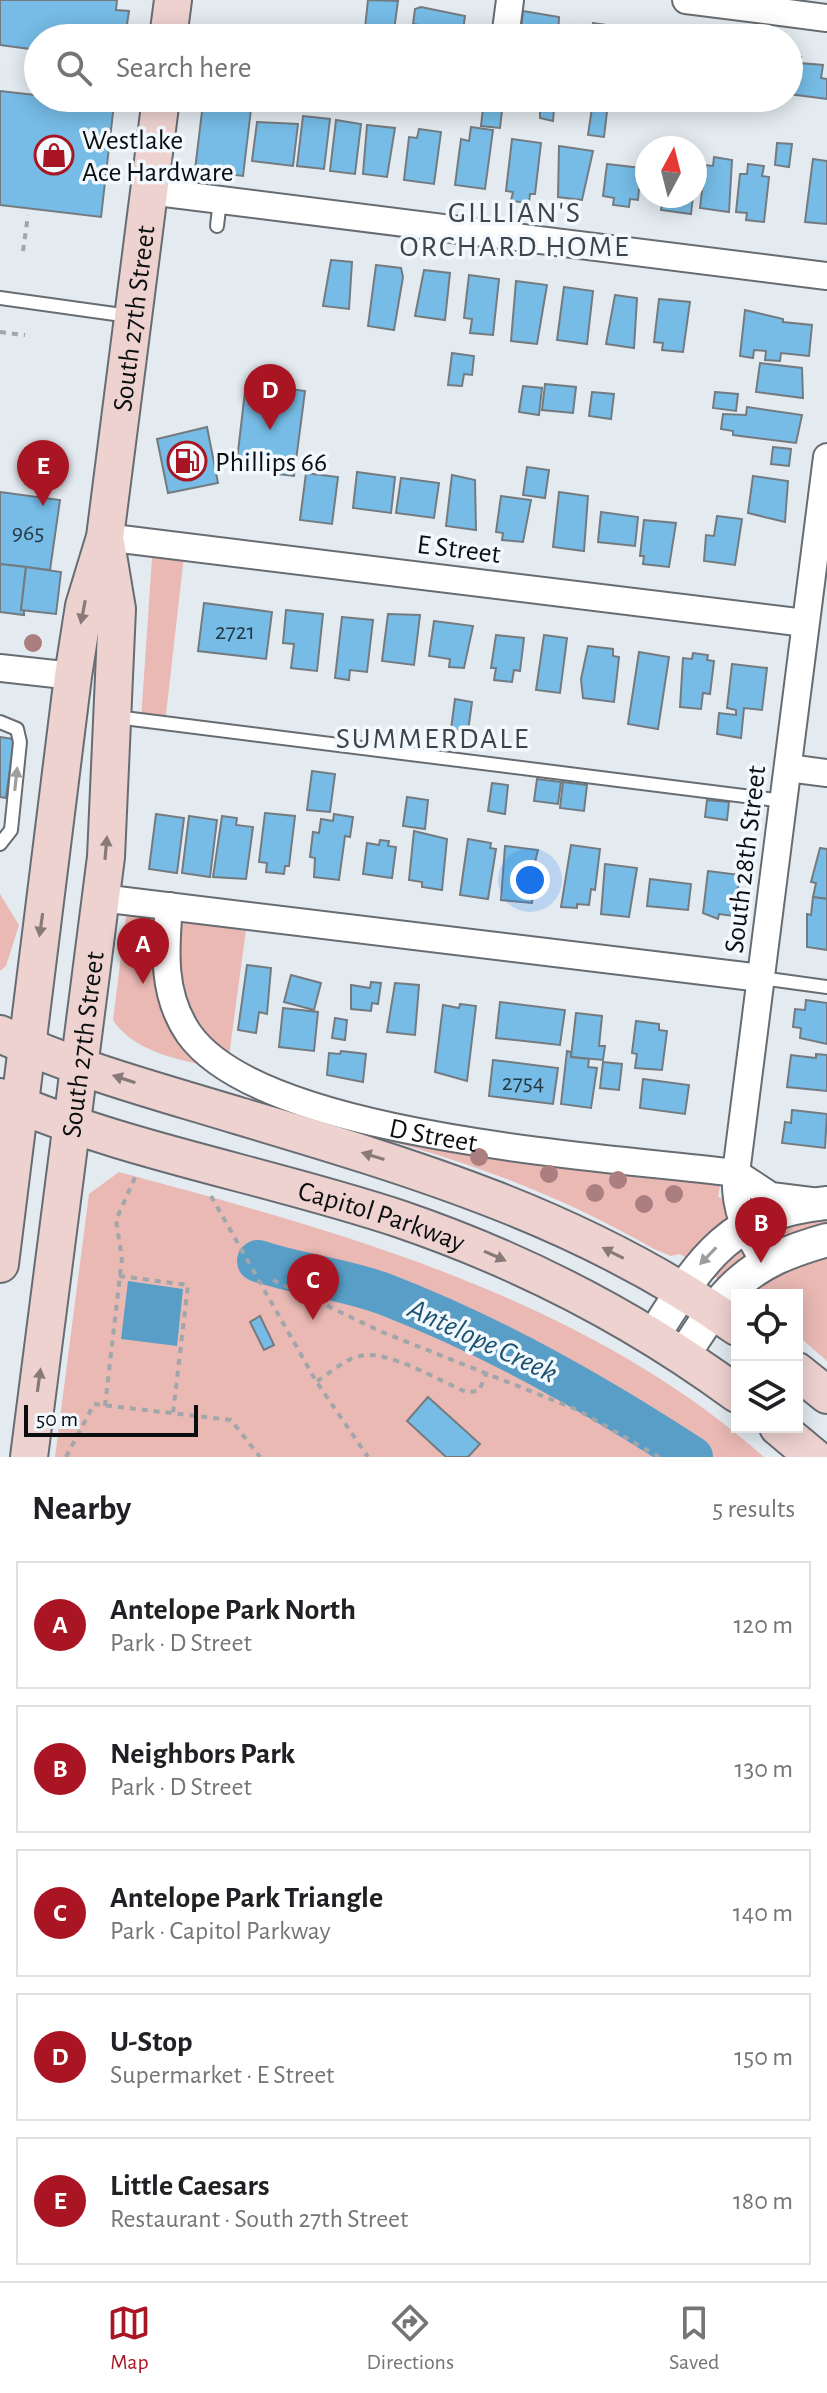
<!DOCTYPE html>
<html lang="en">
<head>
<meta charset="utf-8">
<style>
	:root { --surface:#fff; --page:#f2f2f2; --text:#202124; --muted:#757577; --line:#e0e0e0; --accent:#aa1523 }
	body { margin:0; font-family:"Alegreya Sans",sans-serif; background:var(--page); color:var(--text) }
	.controls { position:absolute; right:24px; bottom:24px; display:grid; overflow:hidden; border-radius:0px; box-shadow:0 4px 20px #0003 }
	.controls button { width:72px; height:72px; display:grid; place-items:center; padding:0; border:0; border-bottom:2px solid var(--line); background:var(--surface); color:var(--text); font:40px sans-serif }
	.compass { position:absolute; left:635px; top:136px; width:72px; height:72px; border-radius:50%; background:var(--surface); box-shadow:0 4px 20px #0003; rotate:7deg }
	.scale { position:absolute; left:24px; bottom:20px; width:174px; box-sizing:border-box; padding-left:8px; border:4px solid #0b0e0f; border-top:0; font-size:22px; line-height:28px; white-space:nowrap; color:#0b0e0f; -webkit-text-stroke:6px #f1f8fe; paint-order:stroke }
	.you { position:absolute; left:530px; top:880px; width:28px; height:28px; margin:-20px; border:6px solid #fff; border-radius:50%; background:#1a73e8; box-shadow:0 0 0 12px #1a73e833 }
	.badge { display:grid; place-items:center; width:52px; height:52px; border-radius:50%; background:var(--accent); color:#fff; font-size:26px; font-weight:700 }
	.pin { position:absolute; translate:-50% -66px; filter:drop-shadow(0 2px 4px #0008) }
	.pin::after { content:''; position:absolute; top:42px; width:28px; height:24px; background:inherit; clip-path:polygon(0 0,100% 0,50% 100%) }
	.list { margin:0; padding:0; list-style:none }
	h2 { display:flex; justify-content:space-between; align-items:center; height:104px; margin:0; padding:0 32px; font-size:34px }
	h2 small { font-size:26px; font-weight:400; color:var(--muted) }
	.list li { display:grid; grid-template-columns:52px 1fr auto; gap:24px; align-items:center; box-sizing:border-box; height:128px; margin:0 16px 16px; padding:0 16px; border:2px solid var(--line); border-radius:0px }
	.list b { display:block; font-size:30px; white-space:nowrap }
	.list p { margin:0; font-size:26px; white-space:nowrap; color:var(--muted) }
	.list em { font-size:26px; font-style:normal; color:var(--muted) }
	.icon { flex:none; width:44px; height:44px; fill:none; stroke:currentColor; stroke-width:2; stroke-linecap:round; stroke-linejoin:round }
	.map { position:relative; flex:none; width:827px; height:1457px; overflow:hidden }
	.search { position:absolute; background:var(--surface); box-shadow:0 4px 20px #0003; left:24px; right:24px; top:24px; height:88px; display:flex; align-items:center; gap:20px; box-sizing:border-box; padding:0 28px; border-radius:44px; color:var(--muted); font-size:30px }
	.sheet { height:824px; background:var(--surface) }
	nav { display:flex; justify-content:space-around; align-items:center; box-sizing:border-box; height:112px; border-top:2px solid var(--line); background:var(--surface); font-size:22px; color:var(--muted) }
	nav a { display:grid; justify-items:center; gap:4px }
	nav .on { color:var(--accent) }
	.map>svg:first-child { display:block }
</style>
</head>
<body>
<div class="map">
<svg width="827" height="1457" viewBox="0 0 827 1457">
	<rect width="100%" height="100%" fill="#e3ebf0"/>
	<!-- green -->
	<g fill="#eab9b4">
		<polygon points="153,543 185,547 165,723 141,720"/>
		<polygon points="0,894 19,925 6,966 0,971"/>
		<path d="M128,901L248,915L227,1071C187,1060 137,1056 113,1020Z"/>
		<path d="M354,1132L716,1181L720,1186L718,1197L827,1210V1361L797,1335V1295H743L680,1254L671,1256L654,1249C560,1195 459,1157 354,1132Z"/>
		<path d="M119,1172C345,1233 584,1298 764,1457H55L89,1194Z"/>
	</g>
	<!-- water -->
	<polygon fill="#589ec7" points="128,1281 183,1289 177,1346 121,1339"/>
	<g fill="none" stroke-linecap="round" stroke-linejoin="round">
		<!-- river -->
		<path stroke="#589ec7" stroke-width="42" d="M258,1261C300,1275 345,1279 387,1295C495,1337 595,1394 692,1457"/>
	</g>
	<!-- building -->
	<g fill="#76bce6" stroke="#747b80" stroke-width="2">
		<polygon points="0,0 117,0 116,10 129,11 125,38 38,38 38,50 0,45"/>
		<polygon points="368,0 398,1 393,38 364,37"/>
		<polygon points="421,7 465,16 462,38 418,38 420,25 413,24 415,9"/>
		<polygon points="523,11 559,17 558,38 520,38"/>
		<polygon points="593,23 614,26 612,38 569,38 571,25 592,28"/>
		<polygon points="641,31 660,33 660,38 617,38 618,32 640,35"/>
		<polygon points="789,56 801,57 800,63 823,65 821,78 827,79 827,99 789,94"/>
		<polygon points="0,91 114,104 101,217 0,205"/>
		<polygon points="268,98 267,104 258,105 215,99"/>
		<polygon points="540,98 555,98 553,121 540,118"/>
		<polygon points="484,99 503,102 500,128 481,126"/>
		<polygon points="593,101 608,103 604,137 588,135"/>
		<polygon points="203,103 251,109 243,176 195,170"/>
		<polygon points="303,116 330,119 324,169 297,166"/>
		<polygon points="336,120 361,124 355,174 330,171"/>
		<polygon points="257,122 298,124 293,166 252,161"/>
		<polygon points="367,125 395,128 387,177 363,174"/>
		<polygon points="471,127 493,130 485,189 455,185 461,139 469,141"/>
		<polygon points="419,129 441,132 434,184 404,180 409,137 417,138"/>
		<polygon points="512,139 541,143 535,194 530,194 529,203 511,201 513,192 506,191"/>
		<polygon points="777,143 792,144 789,167 775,165"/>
		<polygon points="559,146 593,151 582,200 558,197"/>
		<polygon points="714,157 732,160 729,212 700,208 705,165 713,166"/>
		<polygon points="813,159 827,161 827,224 805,222"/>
		<polygon points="607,164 641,168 638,200 630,199 629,207 613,205 614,198 603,196"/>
		<polygon points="748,164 764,166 762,176 769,177 764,222 746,220 747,213 736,212 740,174 747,174"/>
		<polygon points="663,196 693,196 691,214 661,210"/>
		<polygon points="331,260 352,262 349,309 323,306"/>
		<polygon points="376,265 401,268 403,277 394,330 368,326"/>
		<polygon points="424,270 450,273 445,320 415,316"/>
		<polygon points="469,275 499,279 493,335 470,333 472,319 464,318"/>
		<polygon points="516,281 547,285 537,344 511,341"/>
		<polygon points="564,287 593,291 587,344 557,340"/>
		<polygon points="615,295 637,298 634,348 606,344"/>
		<polygon points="659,299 690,302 683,352 662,350 663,343 654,342"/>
		<polygon points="745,310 783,319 783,322 812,325 809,356 781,353 780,361 765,360 766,351 754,350 753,358 740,356"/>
		<polygon points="452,353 474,356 472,375 464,374 462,386 448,385"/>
		<polygon points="760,363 802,368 803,398 756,392"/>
		<polygon points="246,383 305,391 294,476 236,469"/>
		<polygon points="545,384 576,387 573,413 542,410"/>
		<polygon points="523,386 542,388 539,415 519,412"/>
		<polygon points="592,392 614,394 611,419 589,416"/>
		<polygon points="715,392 738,394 736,411 713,408"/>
		<polygon points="747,407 802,415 796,443 733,435 733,431 721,429 723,414 746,415"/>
		<polygon points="207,427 218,483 168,493 157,439"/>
		<polygon points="773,447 791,449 789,466 771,464"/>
		<polygon points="527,467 549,470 545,498 523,495"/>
		<polygon points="357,472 395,477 391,513 353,508"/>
		<polygon points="306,473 338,477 332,524 300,520"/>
		<polygon points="452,475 475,480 476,530 446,526"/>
		<polygon points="753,476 788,481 785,522 748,513"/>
		<polygon points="401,478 439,483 434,518 396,513"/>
		<polygon points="0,492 60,500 50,570 0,564"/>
		<polygon points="559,492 588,496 584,551 553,547"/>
		<polygon points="501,496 531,500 523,542 502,540 503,533 496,532"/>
		<polygon points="601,512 638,517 635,546 598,542"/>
		<polygon points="717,516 742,519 735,565 704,561 706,535 714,536"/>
		<polygon points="644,520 676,523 669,567 643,564 644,556 640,556"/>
		<polygon points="0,564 26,567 21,610 24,610 24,615 0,612"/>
		<polygon points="26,567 61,572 56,614 21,610"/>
		<polygon points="204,603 272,612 266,659 198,651"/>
		<polygon points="286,610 323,614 317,671 291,668 294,644 283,643"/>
		<polygon points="388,614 420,615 414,665 382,661"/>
		<polygon points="342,617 373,620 367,672 350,670 349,680 335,678"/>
		<polygon points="434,621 473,626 464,668 449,667 450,659 429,656"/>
		<polygon points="496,635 524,638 520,671 514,670 512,682 494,680 496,668 491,668"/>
		<polygon points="544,635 567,638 560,693 536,690"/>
		<polygon points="588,646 613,649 613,656 619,657 614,702 583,698 581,679"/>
		<polygon points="639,652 669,657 658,729 628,724"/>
		<polygon points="693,653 708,655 707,660 714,661 710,694 703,693 701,709 680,707 683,658 692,659"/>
		<polygon points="732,664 767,668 762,710 744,708 741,738 717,734 719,713 736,715 736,710 727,708"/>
		<polygon points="455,699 472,702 468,731 451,729"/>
		<polygon points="0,737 14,739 6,798 0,797"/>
		<polygon points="312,771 335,774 330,812 307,810"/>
		<polygon points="537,779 561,782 558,804 534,801"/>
		<polygon points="563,782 587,785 584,811 560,808"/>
		<polygon points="492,783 508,785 505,814 488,811"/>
		<polygon points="407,797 428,800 425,829 403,826"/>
		<polygon points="707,800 729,802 727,820 705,817"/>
		<polygon points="265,813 295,816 289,866 285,866 284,874 266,872 267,863 259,862"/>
		<polygon points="156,814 184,818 177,873 149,869"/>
		<polygon points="334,814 353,817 350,837 345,836 339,880 314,877 315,858 310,857 313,832 319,833 321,819 333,821"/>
		<polygon points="189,816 217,820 210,877 182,873"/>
		<polygon points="222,816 237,818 236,825 253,827 246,879 213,877"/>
		<polygon points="414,831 447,839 442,890 422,887 422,882 409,880"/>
		<polygon points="468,839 491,843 490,848 496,849 488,899 460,895"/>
		<polygon points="380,840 389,841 388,846 396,847 392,878 363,874 367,843 379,845"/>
		<polygon points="571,845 600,849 595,890 591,889 589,905 577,904 577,908 561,907"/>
		<polygon points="505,846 538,850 531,878 535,878 532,903 501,900"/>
		<polygon points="820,848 827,849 827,899 813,897 816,883 811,882"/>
		<polygon points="605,864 637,868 629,917 601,914"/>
		<polygon points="708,871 740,875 737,894 743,895 740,910 734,910 734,916 719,914 718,919 703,913"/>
		<polygon points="650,879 691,884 688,910 647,906"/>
		<polygon points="813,897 827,899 827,950 807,947 807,914 811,915"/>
		<polygon points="247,965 271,968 267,1014 259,1012 256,1033 238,1030"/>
		<polygon points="291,975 321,983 314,1010 284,1002"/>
		<polygon points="371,982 381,983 378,1004 372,1003 371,1011 351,1009 351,985 370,988"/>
		<polygon points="395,983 419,985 415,1035 387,1032"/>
		<polygon points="806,1000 827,1003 827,1044 800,1038 801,1028 793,1027 795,1009 805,1010"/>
		<polygon points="500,1002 565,1010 560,1045 496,1038"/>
		<polygon points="460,1004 476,1006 467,1081 435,1072 443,1005 459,1008"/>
		<polygon points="283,1008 318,1012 314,1051 279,1047"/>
		<polygon points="576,1013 602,1016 599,1046 605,1046 603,1060 571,1057"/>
		<polygon points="335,1018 347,1020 345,1040 332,1038"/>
		<polygon points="636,1021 659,1024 659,1030 667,1031 662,1070 635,1068 637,1054 632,1053"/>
		<polygon points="341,1051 366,1054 363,1082 327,1075 329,1053 340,1054"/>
		<polygon points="567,1051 571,1052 571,1057 589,1059 588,1067 597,1068 591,1108 561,1104"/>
		<polygon points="816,1054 827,1055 827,1091 787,1087 791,1055 816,1058"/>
		<polygon points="493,1060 558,1068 553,1104 489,1096"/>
		<polygon points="603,1062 622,1064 619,1090 600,1088"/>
		<polygon points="643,1079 689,1085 685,1114 640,1108"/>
		<polygon points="792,1110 827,1114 825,1148 782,1143 785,1122 791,1123"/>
		<polygon points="260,1316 274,1345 264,1350 250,1322"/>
		<polygon points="428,1397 480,1444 468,1457 446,1457 407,1421"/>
	</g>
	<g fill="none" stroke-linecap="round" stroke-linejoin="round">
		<defs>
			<g id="service">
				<polyline points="217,226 220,200"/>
				<polyline points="0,298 129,316"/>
				<polyline points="116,717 784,801"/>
				<polyline points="0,722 17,729 20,742 11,830 0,844"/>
				<polyline points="761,978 827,987"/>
			</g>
			<g id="minor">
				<polyline points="686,0 827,18"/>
				<polyline points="505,38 510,0"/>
				<polyline points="149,191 827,276"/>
				<polyline points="105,537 805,623"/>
				<polyline points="0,668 73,676"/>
				<polyline points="788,768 827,773"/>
				<polyline points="101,898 761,978"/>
				<path id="s1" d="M169,906C165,951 162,995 189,1034C263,1138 610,1157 736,1173L771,1196L811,1201"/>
				<path d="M765,1262C745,1232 734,1209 736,1173L827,457"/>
			</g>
			<g id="tertiary">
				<path d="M652,1338C701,1260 728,1213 827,1203"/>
				<path d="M683,1356C727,1287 745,1263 827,1240"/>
			</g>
			<g id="secondary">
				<polyline points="168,38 173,0"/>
				<path d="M0,1034C74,1069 157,1091 236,1115C414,1168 583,1218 737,1327"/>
				<path id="s2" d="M0,1097C128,1152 268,1175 400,1219C520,1260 635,1319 737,1394"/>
				<path id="s3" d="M0,1264L73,676L84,606L105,537L161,98"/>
				<polyline points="797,1371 827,1395"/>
				<polyline points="778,1427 814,1457"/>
				<path id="s4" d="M29,1457L106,857L117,609L106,543"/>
			</g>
		</defs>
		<!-- service casing -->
		<use href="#service" stroke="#666c71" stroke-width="16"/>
		<!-- minor casing -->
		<use href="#minor" stroke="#666c71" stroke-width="30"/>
		<!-- tertiary casing -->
		<use href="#tertiary" stroke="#666c71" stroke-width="36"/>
		<!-- secondary casing -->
		<use href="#secondary" stroke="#666c71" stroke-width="40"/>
		<!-- path -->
		<g stroke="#a0a6aa" stroke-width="4" stroke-dasharray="6 6" stroke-linecap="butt">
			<polyline points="23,251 28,215"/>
			<polyline points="0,332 25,335"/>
			<polyline points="211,1196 316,1381 368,1457"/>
			<polyline points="119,1276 188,1285 173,1413"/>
			<polyline points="273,1280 382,1332 578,1410 659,1457"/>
			<path d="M317,1381C330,1373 345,1359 360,1356C387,1349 440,1381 466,1392L479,1391L487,1372"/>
			<polyline points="105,1406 122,1258 116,1220 136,1175"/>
			<polyline points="66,1457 94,1404 231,1420 260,1457"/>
		</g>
		<!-- service -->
		<use href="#service" stroke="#fff" stroke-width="12"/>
		<!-- minor -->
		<use href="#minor" stroke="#fff" stroke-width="26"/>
		<!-- tertiary -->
		<use href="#tertiary" stroke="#fff" stroke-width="32"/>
		<!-- secondary -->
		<use href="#secondary" stroke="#eed2d0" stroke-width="36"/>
	</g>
	<!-- trees -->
	<g fill="#ab7e80">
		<circle cx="33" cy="643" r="9"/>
		<circle cx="479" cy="1157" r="9"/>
		<circle cx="549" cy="1174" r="9"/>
		<circle cx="618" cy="1180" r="9"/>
		<circle cx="595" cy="1193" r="9"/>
		<circle cx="674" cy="1194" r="9"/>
		<circle cx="644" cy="1204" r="9"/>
	</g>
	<!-- one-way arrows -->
	<defs><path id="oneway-solid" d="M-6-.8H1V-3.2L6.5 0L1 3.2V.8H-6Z" transform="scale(2)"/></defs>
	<g fill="#887a79">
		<use href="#oneway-solid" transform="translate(83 612) rotate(101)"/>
		<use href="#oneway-solid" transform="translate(106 848) rotate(-85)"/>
		<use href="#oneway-solid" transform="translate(41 925) rotate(98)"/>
		<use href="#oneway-solid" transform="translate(124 1079) rotate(-162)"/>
		<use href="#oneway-solid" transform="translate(373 1156) rotate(-163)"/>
		<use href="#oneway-solid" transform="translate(613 1253) rotate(-153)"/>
		<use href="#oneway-solid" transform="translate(495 1256) rotate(24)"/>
		<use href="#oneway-solid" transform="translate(39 1380) rotate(-82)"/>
	</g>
	<g fill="#9d9f9f">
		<use href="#oneway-solid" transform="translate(16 779) rotate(-84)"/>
		<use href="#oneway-solid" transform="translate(708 1256) rotate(134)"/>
	</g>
	<!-- icons -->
	<defs>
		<symbol id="shop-ring" viewBox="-11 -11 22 22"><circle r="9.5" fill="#f1f8fe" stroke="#aa1523" stroke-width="1.5"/><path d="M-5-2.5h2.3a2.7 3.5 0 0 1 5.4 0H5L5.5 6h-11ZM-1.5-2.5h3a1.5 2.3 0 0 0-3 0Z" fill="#aa1523"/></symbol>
		<symbol id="fuel-ring" viewBox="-11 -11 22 22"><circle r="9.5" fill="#f1f8fe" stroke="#aa1523" stroke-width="1.5"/><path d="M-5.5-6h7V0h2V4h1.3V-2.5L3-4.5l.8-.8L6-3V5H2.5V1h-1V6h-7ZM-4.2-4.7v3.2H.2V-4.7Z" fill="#aa1523"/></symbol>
	</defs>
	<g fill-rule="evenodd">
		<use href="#shop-ring" x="32" y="133" width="44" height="44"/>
		<use href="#fuel-ring" x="165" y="439" width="44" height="44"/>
	</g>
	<g text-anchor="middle" stroke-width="7" stroke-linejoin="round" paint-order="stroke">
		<!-- number labels -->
		<g font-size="24" fill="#263a45">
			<text x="28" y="540">965</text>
			<text x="235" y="639">2721</text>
			<text x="523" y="1090">2754</text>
		</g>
		<!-- poi labels -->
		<g font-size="28" fill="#0b0e0f" stroke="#f1f8fe" text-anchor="start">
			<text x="82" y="149">Westlake<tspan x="82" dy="32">Ace Hardware</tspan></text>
			<text x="215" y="471">Phillips 66</text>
		</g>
		<!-- street labels -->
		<g font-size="28" fill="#0b0e0f" stroke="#f1f8fe">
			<text dy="10" stroke="none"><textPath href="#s3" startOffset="956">South 27th Street</textPath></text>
			<text transform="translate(459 548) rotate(7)" y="10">E Street</text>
			<text transform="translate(744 859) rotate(-83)" y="10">South 28th Street</text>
			<text dy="10" stroke="none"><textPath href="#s4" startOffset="416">South 27th Street</textPath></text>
			<text dy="10" stroke="none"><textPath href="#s1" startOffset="402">D Street</textPath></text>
			<text dy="10" stroke="none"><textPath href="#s2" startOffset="400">Capitol Parkway</textPath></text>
		</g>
		<!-- neighbourhood labels -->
		<g font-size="30" letter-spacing="2" fill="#3e4449" stroke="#f1f8fe">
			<text x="515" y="222">GILLIAN'S<tspan x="515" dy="34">ORCHARD HOME</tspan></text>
			<text x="433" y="748">SUMMERDALE</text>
		</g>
		<!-- water labels -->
		<g font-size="30" font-style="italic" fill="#1d5270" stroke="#f1f8fe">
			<text transform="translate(483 1340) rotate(25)" y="10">Antelope Creek</text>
		</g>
	</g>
</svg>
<div class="controls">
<button><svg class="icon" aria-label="locate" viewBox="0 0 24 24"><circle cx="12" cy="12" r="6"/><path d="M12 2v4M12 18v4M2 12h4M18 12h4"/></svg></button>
<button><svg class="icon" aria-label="layers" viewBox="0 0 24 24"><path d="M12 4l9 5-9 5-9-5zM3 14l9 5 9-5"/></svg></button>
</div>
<svg class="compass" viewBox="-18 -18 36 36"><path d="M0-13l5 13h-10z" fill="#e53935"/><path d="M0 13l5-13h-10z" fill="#757577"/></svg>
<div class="scale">50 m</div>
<div class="you"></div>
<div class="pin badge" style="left:143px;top:984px">A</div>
<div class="pin badge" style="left:761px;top:1263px">B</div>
<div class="pin badge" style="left:313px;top:1320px">C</div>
<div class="pin badge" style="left:270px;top:430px">D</div>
<div class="pin badge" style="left:43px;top:506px">E</div>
<div class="search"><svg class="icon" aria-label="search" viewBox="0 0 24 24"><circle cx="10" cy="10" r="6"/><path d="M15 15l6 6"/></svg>Search here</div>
</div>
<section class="sheet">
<h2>Nearby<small>5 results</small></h2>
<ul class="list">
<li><span class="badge">A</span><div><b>Antelope Park North</b><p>Park · D Street</p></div><em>120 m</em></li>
<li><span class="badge">B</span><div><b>Neighbors Park</b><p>Park · D Street</p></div><em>130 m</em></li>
<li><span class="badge">C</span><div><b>Antelope Park Triangle</b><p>Park · Capitol Parkway</p></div><em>140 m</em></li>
<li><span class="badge">D</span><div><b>U-Stop</b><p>Supermarket · E Street</p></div><em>150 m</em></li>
<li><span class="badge">E</span><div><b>Little Caesars</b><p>Restaurant · South 27th Street</p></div><em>180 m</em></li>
</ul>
</section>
<nav>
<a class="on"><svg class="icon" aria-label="map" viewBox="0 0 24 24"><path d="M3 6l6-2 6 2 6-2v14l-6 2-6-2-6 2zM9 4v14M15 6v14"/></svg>Map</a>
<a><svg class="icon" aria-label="directions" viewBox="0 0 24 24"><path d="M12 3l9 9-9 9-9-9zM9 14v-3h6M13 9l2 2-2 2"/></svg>Directions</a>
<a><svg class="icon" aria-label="saved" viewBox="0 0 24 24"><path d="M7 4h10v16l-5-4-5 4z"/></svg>Saved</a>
</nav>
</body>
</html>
